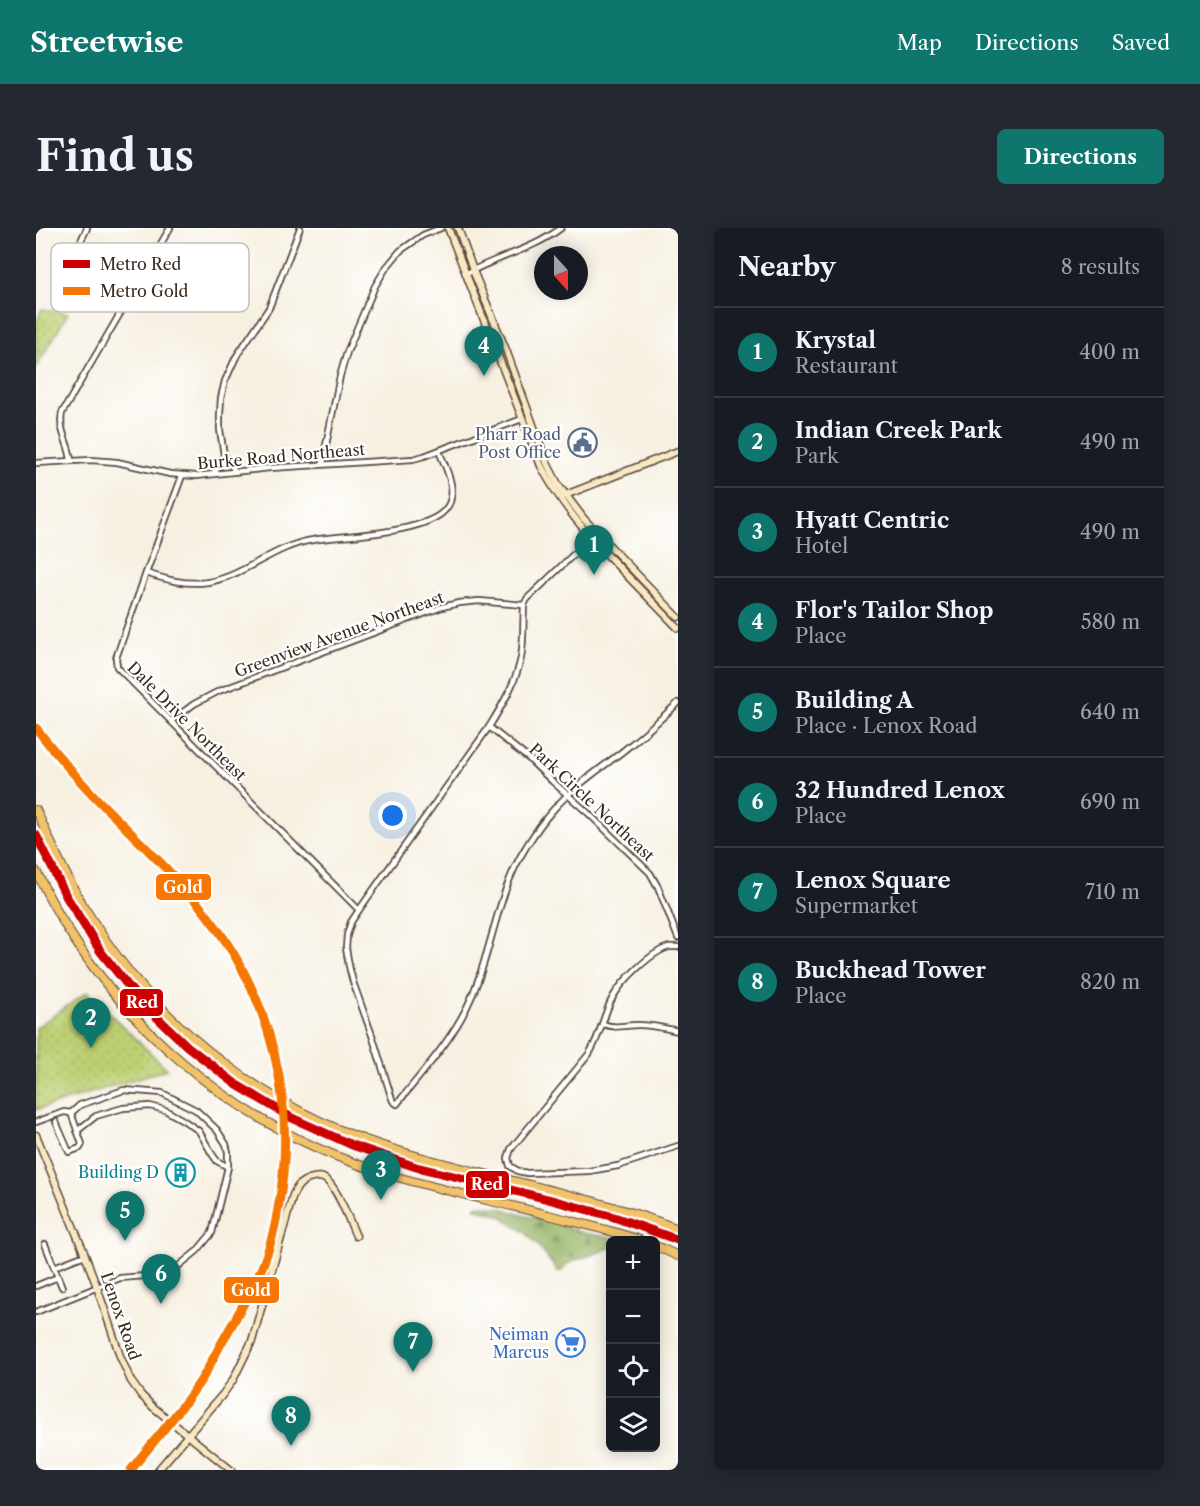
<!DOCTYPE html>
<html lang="en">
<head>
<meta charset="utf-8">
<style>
	:root { --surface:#171b24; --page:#242831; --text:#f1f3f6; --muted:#9ea1a6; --line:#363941; --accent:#0f766e }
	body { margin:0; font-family:"Libre Caslon Text",serif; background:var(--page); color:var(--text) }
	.controls { position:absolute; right:18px; bottom:18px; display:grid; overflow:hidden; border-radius:9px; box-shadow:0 3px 15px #0003 }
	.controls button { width:54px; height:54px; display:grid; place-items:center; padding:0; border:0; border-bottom:2px solid var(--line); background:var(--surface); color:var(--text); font:30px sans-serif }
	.compass { position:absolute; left:498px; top:18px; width:54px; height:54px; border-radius:50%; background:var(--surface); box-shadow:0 3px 15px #0003; rotate:159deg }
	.you { position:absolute; left:357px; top:588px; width:21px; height:21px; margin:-15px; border:4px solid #fff; border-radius:50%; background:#1a73e8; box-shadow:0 0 0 9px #1a73e833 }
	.badge { display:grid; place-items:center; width:39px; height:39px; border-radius:50%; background:var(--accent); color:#fff; font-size:20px; font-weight:700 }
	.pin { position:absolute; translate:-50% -50px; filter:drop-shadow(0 2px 3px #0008) }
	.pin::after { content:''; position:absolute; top:32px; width:21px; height:18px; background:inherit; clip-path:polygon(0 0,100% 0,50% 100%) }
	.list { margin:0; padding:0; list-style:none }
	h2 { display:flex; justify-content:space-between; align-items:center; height:78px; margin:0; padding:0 24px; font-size:26px }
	h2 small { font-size:20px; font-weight:400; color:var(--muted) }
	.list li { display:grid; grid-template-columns:39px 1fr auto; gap:18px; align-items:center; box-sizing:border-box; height:90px; padding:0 24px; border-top:2px solid var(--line) }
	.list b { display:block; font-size:22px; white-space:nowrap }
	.list p { margin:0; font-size:20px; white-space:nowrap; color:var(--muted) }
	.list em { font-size:20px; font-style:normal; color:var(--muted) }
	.icon { flex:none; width:33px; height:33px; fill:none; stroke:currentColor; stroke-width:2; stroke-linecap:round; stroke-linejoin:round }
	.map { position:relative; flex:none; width:642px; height:1242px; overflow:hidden; border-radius:9px }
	header { display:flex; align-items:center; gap:36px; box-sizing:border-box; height:84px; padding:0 30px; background:var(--accent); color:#fff }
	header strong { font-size:28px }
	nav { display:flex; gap:33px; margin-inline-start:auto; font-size:21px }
	.intro { display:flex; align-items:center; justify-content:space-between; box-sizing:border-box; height:144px; padding:0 36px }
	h1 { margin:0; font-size:42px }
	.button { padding:15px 27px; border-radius:9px; background:var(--accent); color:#fff; font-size:21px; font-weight:700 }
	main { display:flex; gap:36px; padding:0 36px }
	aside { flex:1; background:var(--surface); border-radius:9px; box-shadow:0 3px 15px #0003 }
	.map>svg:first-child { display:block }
</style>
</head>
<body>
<header>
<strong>Streetwise</strong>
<nav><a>Map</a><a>Directions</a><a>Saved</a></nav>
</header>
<div class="intro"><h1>Find us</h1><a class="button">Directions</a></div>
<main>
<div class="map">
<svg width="642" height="1242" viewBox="0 0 642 1242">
	<defs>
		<pattern id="grass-dots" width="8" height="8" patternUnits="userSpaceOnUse" patternTransform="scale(1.5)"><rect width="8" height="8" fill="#bcd073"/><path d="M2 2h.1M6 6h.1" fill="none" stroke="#a2b363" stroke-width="1.8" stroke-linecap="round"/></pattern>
		<pattern id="forest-firs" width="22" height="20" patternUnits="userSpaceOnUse" patternTransform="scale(1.5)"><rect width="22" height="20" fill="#95b265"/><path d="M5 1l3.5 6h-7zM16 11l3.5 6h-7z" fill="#7b9153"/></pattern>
	</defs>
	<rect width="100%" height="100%" fill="#fff"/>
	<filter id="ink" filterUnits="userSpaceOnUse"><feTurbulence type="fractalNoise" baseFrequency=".0167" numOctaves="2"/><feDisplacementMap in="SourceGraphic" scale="12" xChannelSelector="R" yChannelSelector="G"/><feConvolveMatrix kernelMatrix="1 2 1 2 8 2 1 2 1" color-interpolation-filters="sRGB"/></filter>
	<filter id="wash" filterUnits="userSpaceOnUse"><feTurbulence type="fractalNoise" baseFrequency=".008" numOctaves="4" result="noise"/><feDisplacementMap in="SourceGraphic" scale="24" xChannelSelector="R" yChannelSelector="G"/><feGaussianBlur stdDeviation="1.35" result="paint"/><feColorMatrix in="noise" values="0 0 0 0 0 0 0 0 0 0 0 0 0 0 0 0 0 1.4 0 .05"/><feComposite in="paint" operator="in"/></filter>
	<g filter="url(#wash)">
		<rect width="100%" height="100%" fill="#f7f0e1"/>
		<!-- grass -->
		<g fill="url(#grass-dots)" stroke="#7c7d48" stroke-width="1.5">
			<polygon points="6,81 32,85 0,140 0,95"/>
			<polygon points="51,764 131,841 0,882 0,800"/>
		</g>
		<!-- forest -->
		<polygon fill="url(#forest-firs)" stroke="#686e42" stroke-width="1.5" points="447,977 469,981 486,987 503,990 547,1005 585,1011 589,1012 574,1012 574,1020 531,1036 526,1043 522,1044 501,1016 490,1005 463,987 439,980 440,978"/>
	</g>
	<g filter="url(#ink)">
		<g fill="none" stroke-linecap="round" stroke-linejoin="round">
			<defs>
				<g id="street">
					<path d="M430,46C461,28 495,23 525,0"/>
					<polyline points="35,51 33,38 51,0"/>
					<polyline points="188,227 199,243"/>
					<path d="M35,233C34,216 22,203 26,185L134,0"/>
					<polyline points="0,235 55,232 81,234 134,246 160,248 234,240 377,231 388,228 486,191"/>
					<polyline points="287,236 288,227 304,148 311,124 339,58 350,40 364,23 387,7 405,0"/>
					<polyline points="177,245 185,236 188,227 184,202 184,186 185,170 189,153 200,129 233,80 264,0"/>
					<polyline points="146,248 110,345 80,430 81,439 323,682"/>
					<path d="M561,304L491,371L488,377C487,394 488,413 485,430C480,454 466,478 453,499L323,682L315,694L311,707L310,720L313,738L317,754L337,810L355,868L357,873L361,876C388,842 419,809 436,768C457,719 461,665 490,619C498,606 507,593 517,582C537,559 563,542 587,523C606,508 624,492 642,475"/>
					<path d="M110,345C131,352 150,357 172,354C209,348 237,318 277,312C308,307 388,306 409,282C424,265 410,241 403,223"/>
					<polyline points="135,493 158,476 183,463 406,379 423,375 443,373 488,377"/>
					<polyline points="453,499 492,530 516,553 551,584 614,645 622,659 642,710"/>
					<path d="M642,719C639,719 636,719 633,719C615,724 586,753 577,769C567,787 565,807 553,826L475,921L472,930L474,938L482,943L491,945L553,943L582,938L642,918"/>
					<path d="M567,796C580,801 589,797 602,797C616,797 629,800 642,803"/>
					<polyline points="0,894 28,884 35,885 44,877 88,862 126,865 160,882 181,902 190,916 192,924 192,939 176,1005 161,1023 140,1040 122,1047 84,1050 0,1084"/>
					<polyline points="20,894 33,924 44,920 46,916 35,885"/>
					<polyline points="41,903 60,888 87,880 114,878 129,882 147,892 163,903 176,926 181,933 192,939"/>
					<polyline points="9,1016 18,1039 49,1027"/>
					<polyline points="18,1039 26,1059"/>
					<polyline points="0,1058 22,1049"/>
				</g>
				<g id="secondary">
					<path d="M412,0L505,238C526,278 550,305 581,337C601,358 622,379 642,400"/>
					<polyline points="422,0 438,45 470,122 511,235 523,258 548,291 642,389"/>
					<polyline points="527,268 642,223"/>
					<polyline points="0,907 49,1027 61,1059 84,1128 95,1153 105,1167 117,1179 195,1242"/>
					<path d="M122,1242L187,1166L197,1152L216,1113L257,967C261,959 264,954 273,951C277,950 283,948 287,950C300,955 314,995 320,1008"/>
				</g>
				<g id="highway">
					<path d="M0,582C16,617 32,654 53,687C123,801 234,885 363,923C456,951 551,966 642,1001"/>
					<path d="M0,643C70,791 200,903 358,948C409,963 461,974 512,987C543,995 574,1002 604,1012"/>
					<polyline points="620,1018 642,1028"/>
				</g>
			</defs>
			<!-- street casing -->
			<use href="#street" stroke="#57483b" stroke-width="8"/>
			<!-- secondary casing -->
			<use href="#secondary" stroke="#57483b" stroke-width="9"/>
			<!-- highway casing -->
			<use href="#highway" stroke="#57483b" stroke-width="10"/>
			<!-- street -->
			<use href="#street" stroke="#fff" stroke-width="4.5"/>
			<!-- secondary -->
			<use href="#secondary" stroke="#fae7c3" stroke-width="6"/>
			<!-- highway -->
			<use href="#highway" stroke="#f2c26a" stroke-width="8"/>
			<defs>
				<polyline id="metro-1" points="0,607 30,668 65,724 105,774 151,818 201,857 256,890 316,917 380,939 512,971 578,989 642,1012"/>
				<path id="metro-2" d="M0,500C19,525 40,549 62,572C99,610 138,645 171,687C236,770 262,877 242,981C239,1000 234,1019 227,1037C216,1063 202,1086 189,1109C181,1122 175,1136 167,1149C146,1182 119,1211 95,1242"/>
			</defs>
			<!-- metro-1 casing -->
			<use href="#metro-1" stroke="#fff" stroke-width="14"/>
			<!-- metro-2 casing -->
			<use href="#metro-2" stroke="#fff" stroke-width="14"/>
			<!-- metro-1 -->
			<use href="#metro-1" stroke="#c00" stroke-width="9"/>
			<!-- metro-2 -->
			<use href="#metro-2" stroke="#f67705" stroke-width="9"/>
		</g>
	</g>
	<!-- icons -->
	<defs>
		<symbol id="civic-ring" viewBox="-11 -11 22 22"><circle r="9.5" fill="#fff" stroke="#5c6f8a" stroke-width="1.5"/><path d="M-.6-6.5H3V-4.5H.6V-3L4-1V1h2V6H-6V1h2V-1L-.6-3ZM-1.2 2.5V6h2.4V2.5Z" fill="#5c6f8a"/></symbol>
		<symbol id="building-ring" viewBox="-11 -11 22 22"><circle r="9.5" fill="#fff" stroke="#0f9aa8" stroke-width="1.5"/><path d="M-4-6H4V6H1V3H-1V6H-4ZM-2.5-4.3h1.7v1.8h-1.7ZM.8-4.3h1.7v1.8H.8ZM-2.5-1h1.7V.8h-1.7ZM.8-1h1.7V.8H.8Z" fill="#0f9aa8"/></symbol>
		<symbol id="supermarket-ring" viewBox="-11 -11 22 22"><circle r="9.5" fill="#fff" stroke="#3f7fe0" stroke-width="1.5"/><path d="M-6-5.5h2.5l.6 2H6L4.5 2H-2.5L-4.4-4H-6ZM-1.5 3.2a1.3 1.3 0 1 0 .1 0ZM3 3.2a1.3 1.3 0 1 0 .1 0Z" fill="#3f7fe0"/></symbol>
	</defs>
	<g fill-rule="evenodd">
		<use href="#civic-ring" x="530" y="198" width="33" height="33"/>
		<use href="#building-ring" x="128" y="928" width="33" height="33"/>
		<use href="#supermarket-ring" x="518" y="1098" width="33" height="33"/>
	</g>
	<g text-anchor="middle" stroke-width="4.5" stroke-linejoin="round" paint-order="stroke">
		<!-- service labels -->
		<g font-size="16" fill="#4e5e75" stroke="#fff" text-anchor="end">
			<text x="525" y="212">Pharr Road<tspan x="525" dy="18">Post Office</tspan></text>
		</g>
		<!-- street labels -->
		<g font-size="16" fill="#3b2a1e" stroke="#fff">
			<text transform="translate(245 228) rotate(-5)" y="6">Burke Road Northeast</text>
			<text transform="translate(303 406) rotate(-20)" y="6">Greenview Avenue Northeast</text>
			<text transform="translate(151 493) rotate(45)" y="6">Dale Drive Northeast</text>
			<text transform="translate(556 574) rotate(43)" y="6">Park Circle Northeast</text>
			<text transform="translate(85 1088) rotate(71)" y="6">Lenox Road</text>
		</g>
		<!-- culture labels -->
		<g font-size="16" fill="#0d838f" stroke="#fff" text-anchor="end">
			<text x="123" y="950">Building D</text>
		</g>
		<!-- shop labels -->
		<g font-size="16" fill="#366cbe" stroke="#fff" text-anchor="end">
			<text x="513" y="1112">Neiman<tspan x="513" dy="18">Marcus</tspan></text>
		</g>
	</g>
	<!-- legend -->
	<rect x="15" y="15" width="198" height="69" rx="9" fill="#fff" stroke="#c4bfbc" stroke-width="1.5"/>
	<rect x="27" y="32" width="27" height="8" fill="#c00"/>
	<rect x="27" y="59" width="27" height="8" fill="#f67705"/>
	<g font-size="16" fill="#3b2a1e">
		<text x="64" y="42">Metro Red</text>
		<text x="64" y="69">Metro Gold</text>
	</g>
	<g stroke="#fff" stroke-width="2">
		<rect x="119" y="645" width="57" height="28" rx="6" fill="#f67705"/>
		<rect x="83" y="760" width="45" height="29" rx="6" fill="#c00"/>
		<rect x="429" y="942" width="45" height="29" rx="6" fill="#c00"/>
		<rect x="187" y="1048" width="57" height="28" rx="6" fill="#f67705"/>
	</g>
	<g font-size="16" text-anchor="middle" font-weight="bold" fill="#fff">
		<text x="147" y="665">Gold</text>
		<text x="106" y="780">Red</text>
		<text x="451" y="962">Red</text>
		<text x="215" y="1068">Gold</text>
	</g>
</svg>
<div class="controls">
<button>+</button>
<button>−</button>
<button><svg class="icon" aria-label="locate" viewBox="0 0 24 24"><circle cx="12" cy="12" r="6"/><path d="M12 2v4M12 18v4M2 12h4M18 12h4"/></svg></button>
<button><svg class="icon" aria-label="layers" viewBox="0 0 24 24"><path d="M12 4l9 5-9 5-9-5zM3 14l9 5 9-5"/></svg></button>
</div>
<svg class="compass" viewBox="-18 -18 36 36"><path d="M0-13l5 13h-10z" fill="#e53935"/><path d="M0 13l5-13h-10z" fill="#9ea1a6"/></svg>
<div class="you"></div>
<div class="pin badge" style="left:558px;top:347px">1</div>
<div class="pin badge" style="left:55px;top:820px">2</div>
<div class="pin badge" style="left:345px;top:972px">3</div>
<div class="pin badge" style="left:448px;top:148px">4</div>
<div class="pin badge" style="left:89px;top:1013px">5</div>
<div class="pin badge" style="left:125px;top:1076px">6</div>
<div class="pin badge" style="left:377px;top:1144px">7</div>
<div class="pin badge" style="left:255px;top:1218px">8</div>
</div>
<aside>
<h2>Nearby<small>8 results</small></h2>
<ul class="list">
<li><span class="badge">1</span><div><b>Krystal</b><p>Restaurant</p></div><em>400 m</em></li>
<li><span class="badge">2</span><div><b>Indian Creek Park</b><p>Park</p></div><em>490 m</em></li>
<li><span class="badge">3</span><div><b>Hyatt Centric</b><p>Hotel</p></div><em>490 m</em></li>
<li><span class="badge">4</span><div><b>Flor's Tailor Shop</b><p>Place</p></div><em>580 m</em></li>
<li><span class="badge">5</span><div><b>Building A</b><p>Place · Lenox Road</p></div><em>640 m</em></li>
<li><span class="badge">6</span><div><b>32 Hundred Lenox</b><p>Place</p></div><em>690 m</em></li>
<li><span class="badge">7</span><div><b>Lenox Square</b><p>Supermarket</p></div><em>710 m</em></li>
<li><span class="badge">8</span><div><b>Buckhead Tower</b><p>Place</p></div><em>820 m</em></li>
</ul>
</aside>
</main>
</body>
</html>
